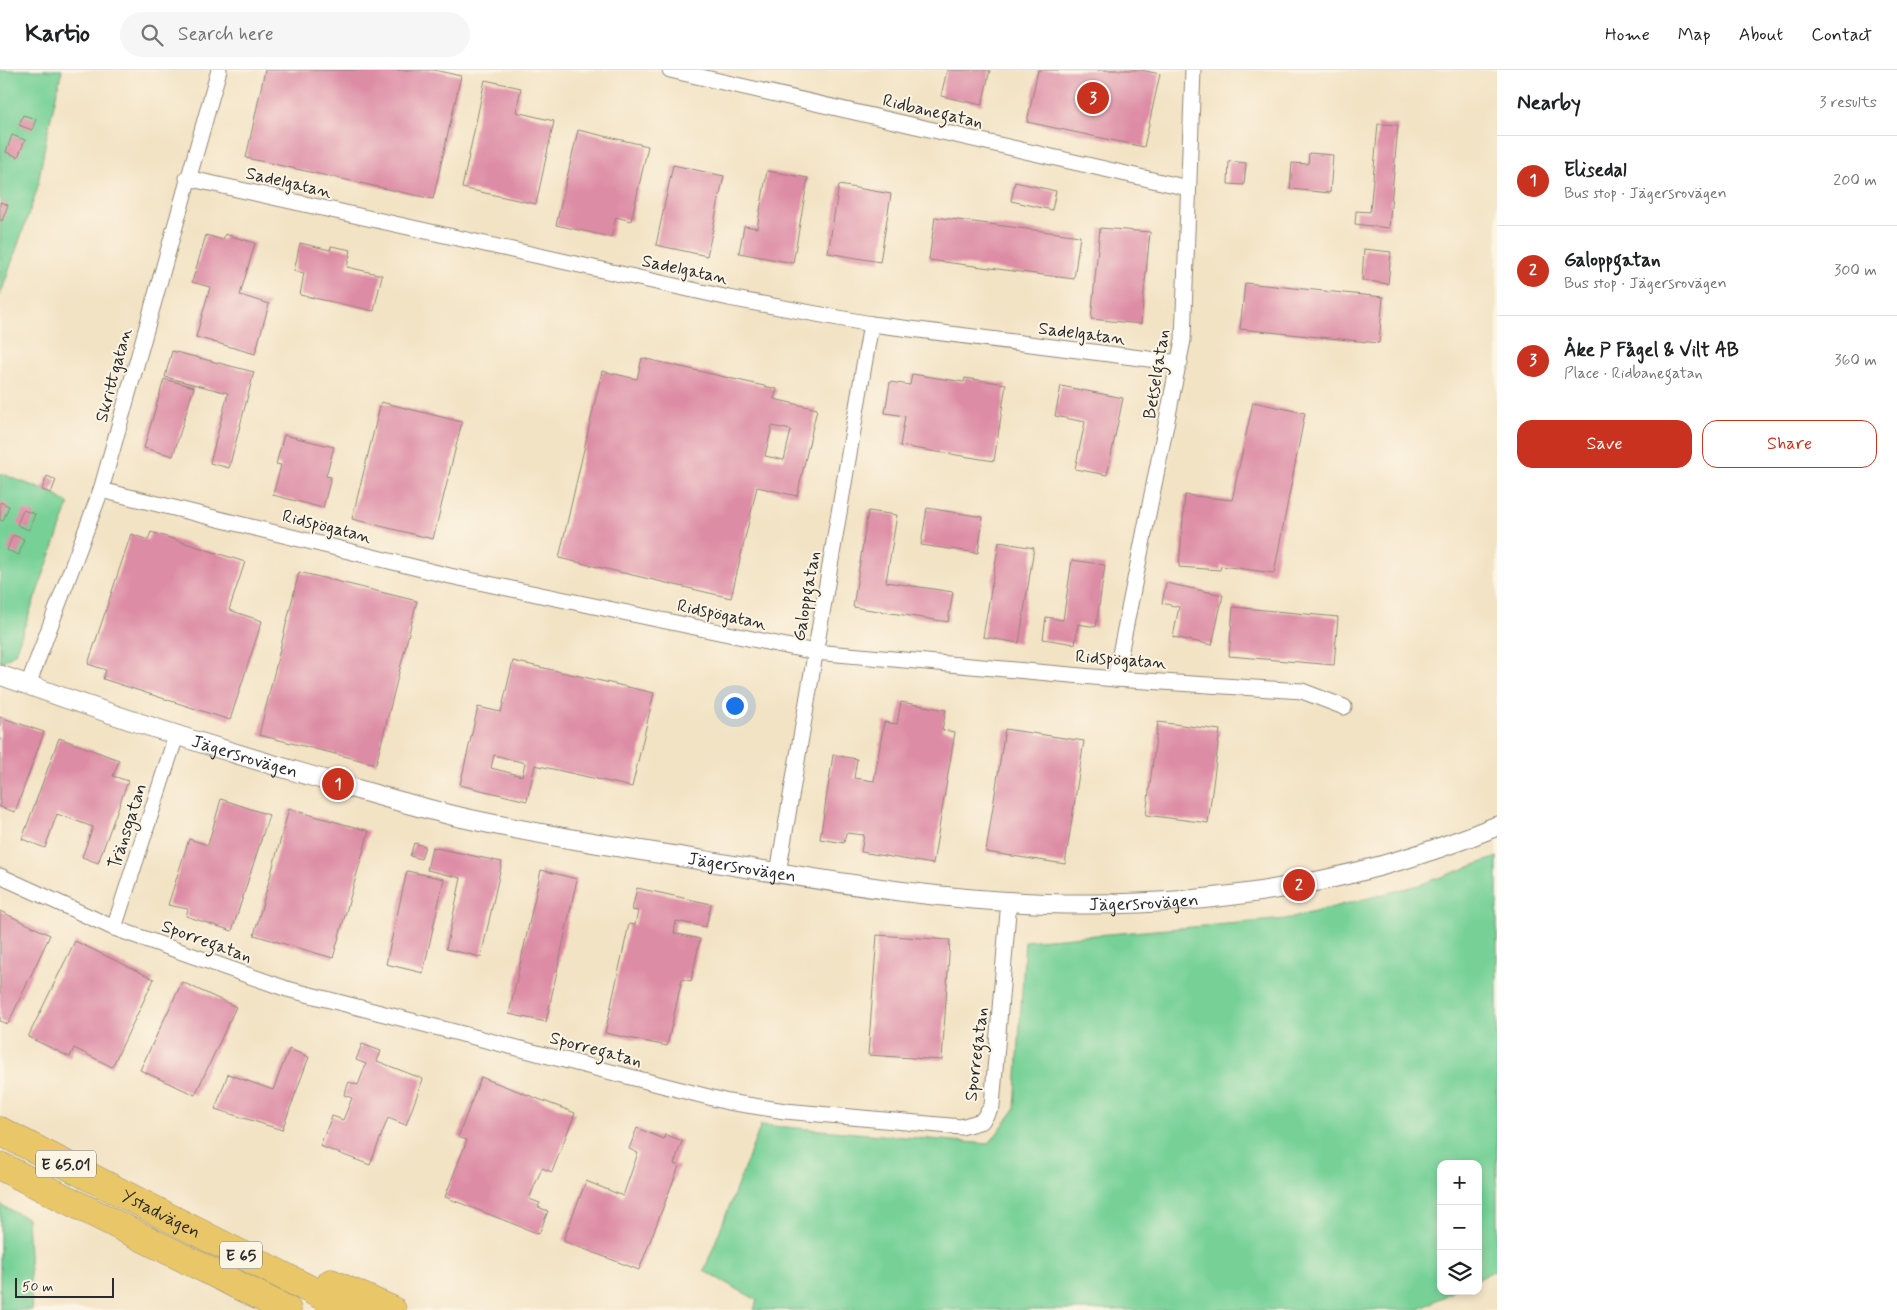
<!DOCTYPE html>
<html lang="en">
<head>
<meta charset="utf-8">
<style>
	:root { --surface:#fff; --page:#f6f6f6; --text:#202124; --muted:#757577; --line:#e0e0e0; --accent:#c8321e }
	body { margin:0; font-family:Mynerve,sans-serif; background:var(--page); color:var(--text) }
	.controls { position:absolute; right:15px; bottom:15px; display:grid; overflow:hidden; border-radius:10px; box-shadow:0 2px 8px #0003 }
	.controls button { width:45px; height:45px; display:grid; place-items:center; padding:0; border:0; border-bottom:1px solid var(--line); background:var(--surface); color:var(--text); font:25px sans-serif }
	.scale { position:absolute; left:15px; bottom:12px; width:99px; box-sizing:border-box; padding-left:5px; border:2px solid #2b2b2b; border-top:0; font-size:14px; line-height:18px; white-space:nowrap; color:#2b2b2b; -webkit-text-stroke:4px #fcf5e5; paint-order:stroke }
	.you { position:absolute; left:734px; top:635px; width:18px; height:18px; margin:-12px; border:4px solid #fff; border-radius:50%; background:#1a73e8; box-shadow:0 0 0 8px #1a73e833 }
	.badge { display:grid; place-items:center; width:32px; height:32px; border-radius:50%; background:var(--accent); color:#fff; font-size:16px; font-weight:700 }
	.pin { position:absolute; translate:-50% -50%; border:2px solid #fff; box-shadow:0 1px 5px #0006 }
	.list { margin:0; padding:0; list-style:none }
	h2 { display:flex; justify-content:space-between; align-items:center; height:65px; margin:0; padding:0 20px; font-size:21px }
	h2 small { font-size:16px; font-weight:400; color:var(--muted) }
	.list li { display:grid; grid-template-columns:32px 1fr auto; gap:15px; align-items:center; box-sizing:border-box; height:90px; padding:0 20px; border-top:1px solid var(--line) }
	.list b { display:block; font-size:19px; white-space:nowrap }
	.list p { margin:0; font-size:16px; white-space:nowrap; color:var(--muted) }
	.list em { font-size:16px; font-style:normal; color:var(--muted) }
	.actions { display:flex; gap:10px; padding:15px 20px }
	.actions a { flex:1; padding:11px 0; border:1px solid var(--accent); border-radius:15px; text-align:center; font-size:18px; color:var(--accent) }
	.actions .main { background:var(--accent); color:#fff }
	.icon { flex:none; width:28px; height:28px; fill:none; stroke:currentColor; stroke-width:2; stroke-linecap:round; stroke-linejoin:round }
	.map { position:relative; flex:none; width:1497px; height:1240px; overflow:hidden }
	header { display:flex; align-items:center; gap:30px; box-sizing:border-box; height:70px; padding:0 25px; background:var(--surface); border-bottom:1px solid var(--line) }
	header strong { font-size:24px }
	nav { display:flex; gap:28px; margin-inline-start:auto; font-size:18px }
	.search { width:350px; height:45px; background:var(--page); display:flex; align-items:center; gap:12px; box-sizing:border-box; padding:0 18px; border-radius:28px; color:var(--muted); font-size:19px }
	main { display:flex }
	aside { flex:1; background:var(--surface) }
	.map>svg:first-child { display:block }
</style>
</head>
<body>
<header>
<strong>Kartio</strong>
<div class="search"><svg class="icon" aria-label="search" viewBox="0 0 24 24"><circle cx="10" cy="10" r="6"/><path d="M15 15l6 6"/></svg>Search here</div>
<nav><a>Home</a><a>Map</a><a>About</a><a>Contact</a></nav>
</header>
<main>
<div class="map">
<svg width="1497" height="1240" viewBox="0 0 1497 1240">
	<rect width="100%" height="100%" fill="#fcf5e5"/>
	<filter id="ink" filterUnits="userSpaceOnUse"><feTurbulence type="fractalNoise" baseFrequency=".02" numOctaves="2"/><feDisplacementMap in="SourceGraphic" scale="10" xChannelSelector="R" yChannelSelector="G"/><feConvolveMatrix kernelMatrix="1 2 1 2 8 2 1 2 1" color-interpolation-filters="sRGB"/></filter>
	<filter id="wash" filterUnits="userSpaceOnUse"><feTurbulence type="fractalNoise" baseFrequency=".0096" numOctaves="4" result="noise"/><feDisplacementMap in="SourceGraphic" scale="20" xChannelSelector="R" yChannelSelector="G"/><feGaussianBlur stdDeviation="1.12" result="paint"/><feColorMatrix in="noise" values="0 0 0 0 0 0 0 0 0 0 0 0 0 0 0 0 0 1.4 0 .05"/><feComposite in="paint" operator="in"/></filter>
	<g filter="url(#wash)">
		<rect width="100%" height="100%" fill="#f3e3c5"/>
		<!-- green -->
		<g fill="#77d197" stroke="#517e61">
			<polygon points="0,0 62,0 46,69 37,120 0,226"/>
			<polygon points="0,403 54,424 69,434 15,583 2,592 0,591"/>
			<polygon points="1497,787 1497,1199 1478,1209 1478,1094 1441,1094 1441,1221 1454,1221 1418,1240 754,1240 757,1230 704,1201 761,1055 989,1074 1015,1039 1025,871 1287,849 1419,815"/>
			<polygon points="0,1135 27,1148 32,1240 0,1240"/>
		</g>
		<g id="blocks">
			<!-- building -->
			<g fill="#dd8ca5" fill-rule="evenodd">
				<polygon points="265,0 434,0 461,6 433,129 246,88"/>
				<polygon points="947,0 990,0 982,35 941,26"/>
				<polygon points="1038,0 1141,0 1160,4 1144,77 1027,52"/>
				<polygon points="485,10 521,18 516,42 554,51 536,134 462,118"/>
				<polygon points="23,45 36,49 32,60 19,55"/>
				<polygon points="1378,54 1398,55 1389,158 1355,154 1356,141 1370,142"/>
				<polygon points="578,60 648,76 631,151 616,147 611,167 556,155"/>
				<polygon points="12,65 25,70 18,87 6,82"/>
				<polygon points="1309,83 1333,85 1330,123 1290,119 1292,93 1308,94"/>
				<polygon points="1229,91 1246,93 1244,115 1228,114"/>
				<polygon points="673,95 724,106 707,186 656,175"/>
				<polygon points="767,101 808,108 793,193 739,183 744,156 757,158"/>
				<polygon points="1015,112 1056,121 1052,140 1011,131"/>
				<polygon points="839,115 891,124 880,192 828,183"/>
				<polygon points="0,132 8,135 2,151 0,150"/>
				<polygon points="935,147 1080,166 1074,209 929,190"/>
				<polygon points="1100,158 1150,162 1141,254 1091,249"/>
				<polygon points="225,164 255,173 240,225 269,234 255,284 196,267 210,217 192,212 206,165 223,170"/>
				<polygon points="300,173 330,180 331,176 351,180 347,197 382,205 374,241 300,225 304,203 294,201"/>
				<polygon points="1364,179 1391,182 1388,214 1362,210"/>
				<polygon points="1245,213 1383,227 1379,273 1240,259"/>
				<polygon points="172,281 254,302 229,398 210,393 228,323 165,307"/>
				<path d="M642,288L777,319L774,329L817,339L797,426L757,417L731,528L559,488L602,301L637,309ZM772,356L791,360L784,390L765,386Z"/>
				<polygon points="912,304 964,312 965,308 1006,314 994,391 900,376 905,346 885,343 890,312 910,315"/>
				<polygon points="164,309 194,317 173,386 144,378"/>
				<polygon points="1061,316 1123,328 1107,405 1075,399 1085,352 1055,346"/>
				<polygon points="381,332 462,352 433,469 352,449"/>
				<polygon points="1253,332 1305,343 1274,503 1221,496 1220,500 1179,497 1185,425 1232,430"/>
				<polygon points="284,365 334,377 326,406 331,407 323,438 273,425 281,395 276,394"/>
				<polygon points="47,406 56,410 51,423 42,420"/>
				<polygon points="0,432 9,436 3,451 0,450"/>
				<polygon points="927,438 983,447 978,483 921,475"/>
				<polygon points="23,440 35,444 29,460 17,455"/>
				<polygon points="868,441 897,445 886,512 953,522 948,552 853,537"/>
				<polygon points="151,462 245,492 229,540 262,551 230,650 103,609 106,600 88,594 131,464 148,470"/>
				<polygon points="13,465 24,469 19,485 7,480"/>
				<polygon points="999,472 1034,478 1019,573 983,567"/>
				<polygon points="1072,490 1105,495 1096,557 1078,554 1075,574 1043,569 1046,547 1063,550"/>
				<polygon points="299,502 417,531 376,694 259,665"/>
				<polygon points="1166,513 1223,525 1212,575 1173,567 1179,537 1162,533"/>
				<polygon points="1233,537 1338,547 1334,595 1229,586"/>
				<path d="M513,591L654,623L632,717L535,695L527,731L460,715L478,637L501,642ZM494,685L525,693L522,706L491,698Z"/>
				<polygon points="901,632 946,640 942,660 955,662 933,794 861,782 864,765 846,763 844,773 820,769 833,685 857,689 854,708 874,711 884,652 897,654"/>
				<polygon points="0,647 44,662 15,742 0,737"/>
				<polygon points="1158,652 1220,660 1208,753 1146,745"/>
				<polygon points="1005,659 1084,671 1065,794 986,782"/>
				<polygon points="59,668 119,690 113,706 128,711 98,793 82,787 93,757 57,744 45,778 22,769"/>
				<polygon points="221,729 269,745 232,861 186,846 188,839 168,835 189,769 208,775"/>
				<polygon points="289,739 369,761 333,888 254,865"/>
				<polygon points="414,773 425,776 421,789 410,786"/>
				<polygon points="432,777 502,792 481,887 446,879 461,808 427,800"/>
				<polygon points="541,800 577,809 546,952 509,944"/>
				<polygon points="407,801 444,809 423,903 386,894"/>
				<polygon points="637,818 711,834 706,857 676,851 674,863 700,869 691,911 682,909 667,976 605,963 629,854 635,855 638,841 632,840"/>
				<polygon points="0,841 50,865 8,954 0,951"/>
				<polygon points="877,865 950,870 942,990 868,985"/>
				<polygon points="75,871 154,909 112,997 74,978 70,987 28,967"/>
				<polygon points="182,912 236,937 195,1025 140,1000"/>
				<polygon points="362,974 381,981 377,991 423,1009 406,1055 388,1048 370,1095 320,1076 332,1046 343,1050 352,1028 344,1025 349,1012 358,1015 366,994 356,990"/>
				<polygon points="289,979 309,987 282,1060 215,1039 228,1004 273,1020"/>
				<polygon points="481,1007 575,1043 552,1102 542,1098 529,1129 540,1133 538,1137 548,1141 539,1164 445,1127 467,1070 458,1067"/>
				<polygon points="637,1058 664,1069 665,1064 682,1071 674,1094 679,1096 639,1200 563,1171 586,1111 623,1126 638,1083 629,1079"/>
			</g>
		</g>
	</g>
	<g filter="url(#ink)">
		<use href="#blocks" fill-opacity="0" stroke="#8f8778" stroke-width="1"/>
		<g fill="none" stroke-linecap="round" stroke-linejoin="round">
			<defs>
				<g id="minor">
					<polyline points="670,0 1188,118"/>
					<polyline points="187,108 729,228 871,254 1180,293"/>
					<polyline points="101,420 450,506 815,582 1115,609 1302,621 1344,637"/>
					<polyline points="1115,609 1183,270 1193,0"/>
					<polyline points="28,615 101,420 219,0"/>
					<polyline points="778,803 871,254"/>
					<polyline points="0,806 114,858 287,919 728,1032 785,1041 961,1057 982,1051 992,1036 1009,830"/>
					<polyline points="114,858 176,666"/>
				</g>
				<g id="tertiary">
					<path id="s1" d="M0,605C102,642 204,675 308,705C360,720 412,736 464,748C545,766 626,778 707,791C831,812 957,834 1083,834C1225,835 1366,810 1497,756"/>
				</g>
				<g id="motorway">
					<path id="s2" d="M0,1061L350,1240"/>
					<polyline points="0,1096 287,1240"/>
					<polyline points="331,1213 392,1240"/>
				</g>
			</defs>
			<!-- minor casing -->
			<use href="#minor" stroke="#8f8778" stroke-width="17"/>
			<!-- tertiary casing -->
			<use href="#tertiary" stroke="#8f8778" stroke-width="21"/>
			<!-- motorway casing -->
			<use href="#motorway" stroke="#8f8778" stroke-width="29"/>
			<!-- minor -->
			<use href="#minor" stroke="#fff" stroke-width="15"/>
			<!-- tertiary -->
			<use href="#tertiary" stroke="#fff" stroke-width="19"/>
			<!-- motorway -->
			<use href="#motorway" stroke="#e9c769" stroke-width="28"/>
		</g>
	</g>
	<g text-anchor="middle" stroke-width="4" stroke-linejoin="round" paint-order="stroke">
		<!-- shield labels -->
		<g fill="#fcf5e5" stroke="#6a6863" stroke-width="1">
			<rect x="36" y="1080.5" width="60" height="27" rx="4"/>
			<rect x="220" y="1171.5" width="42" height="27" rx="4"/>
		</g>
		<g font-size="16" font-weight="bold" fill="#2b2b2b">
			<text x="66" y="1100">E 65.01</text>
			<text x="241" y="1191">E 65</text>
		</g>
		<!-- street labels -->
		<g font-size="18" fill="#2b2b2b" stroke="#fcf5e5">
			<text transform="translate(933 41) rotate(13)" y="6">Ridbanegatan</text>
			<text transform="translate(289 112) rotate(13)" y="6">Sadelgatan</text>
			<text transform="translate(685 199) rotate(12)" y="6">Sadelgatan</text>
			<text transform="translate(1082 263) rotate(7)" y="6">Sadelgatan</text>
			<text transform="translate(1156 304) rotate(-81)" y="6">Betselgatan</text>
			<text transform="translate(113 305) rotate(-75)" y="6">Skrittgatan</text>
			<text transform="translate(327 456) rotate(14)" y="6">Ridspögatan</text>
			<text transform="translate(806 526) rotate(-80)" y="6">Galoppgatan</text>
			<text transform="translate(722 544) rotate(12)" y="6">Ridspögatan</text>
			<text transform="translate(1121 589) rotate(4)" y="6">Ridspögatan</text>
			<text dy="6" stroke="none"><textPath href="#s1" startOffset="258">Jägersrovägen</textPath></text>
			<text transform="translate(127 756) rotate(-72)" y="6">Tränsgatan</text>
			<text dy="6" stroke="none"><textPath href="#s1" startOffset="768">Jägersrovägen</textPath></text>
			<text dy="6" stroke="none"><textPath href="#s1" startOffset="1172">Jägersrovägen</textPath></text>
			<text transform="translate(207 871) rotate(20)" y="6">Sporregatan</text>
			<text transform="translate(596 979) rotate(15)" y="6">Sporregatan</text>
			<text transform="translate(976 984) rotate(-83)" y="6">Sporregatan</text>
			<text dy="6" stroke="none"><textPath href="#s2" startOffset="181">Ystadvägen</textPath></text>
		</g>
	</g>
</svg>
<div class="controls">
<button>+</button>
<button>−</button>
<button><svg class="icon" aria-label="layers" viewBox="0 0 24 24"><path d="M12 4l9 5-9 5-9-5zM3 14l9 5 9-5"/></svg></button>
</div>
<div class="scale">50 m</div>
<div class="you"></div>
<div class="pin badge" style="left:338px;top:714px">1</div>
<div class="pin badge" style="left:1299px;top:815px">2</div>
<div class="pin badge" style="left:1093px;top:28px">3</div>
</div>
<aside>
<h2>Nearby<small>3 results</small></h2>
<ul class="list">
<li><span class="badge">1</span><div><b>Elisedal</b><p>Bus stop · Jägersrovägen</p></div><em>200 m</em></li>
<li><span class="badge">2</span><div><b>Galoppgatan</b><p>Bus stop · Jägersrovägen</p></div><em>300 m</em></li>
<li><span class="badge">3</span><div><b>Åke P Fågel &amp; Vilt AB</b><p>Place · Ridbanegatan</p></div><em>360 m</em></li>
</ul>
<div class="actions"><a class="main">Save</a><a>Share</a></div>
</aside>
</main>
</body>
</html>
